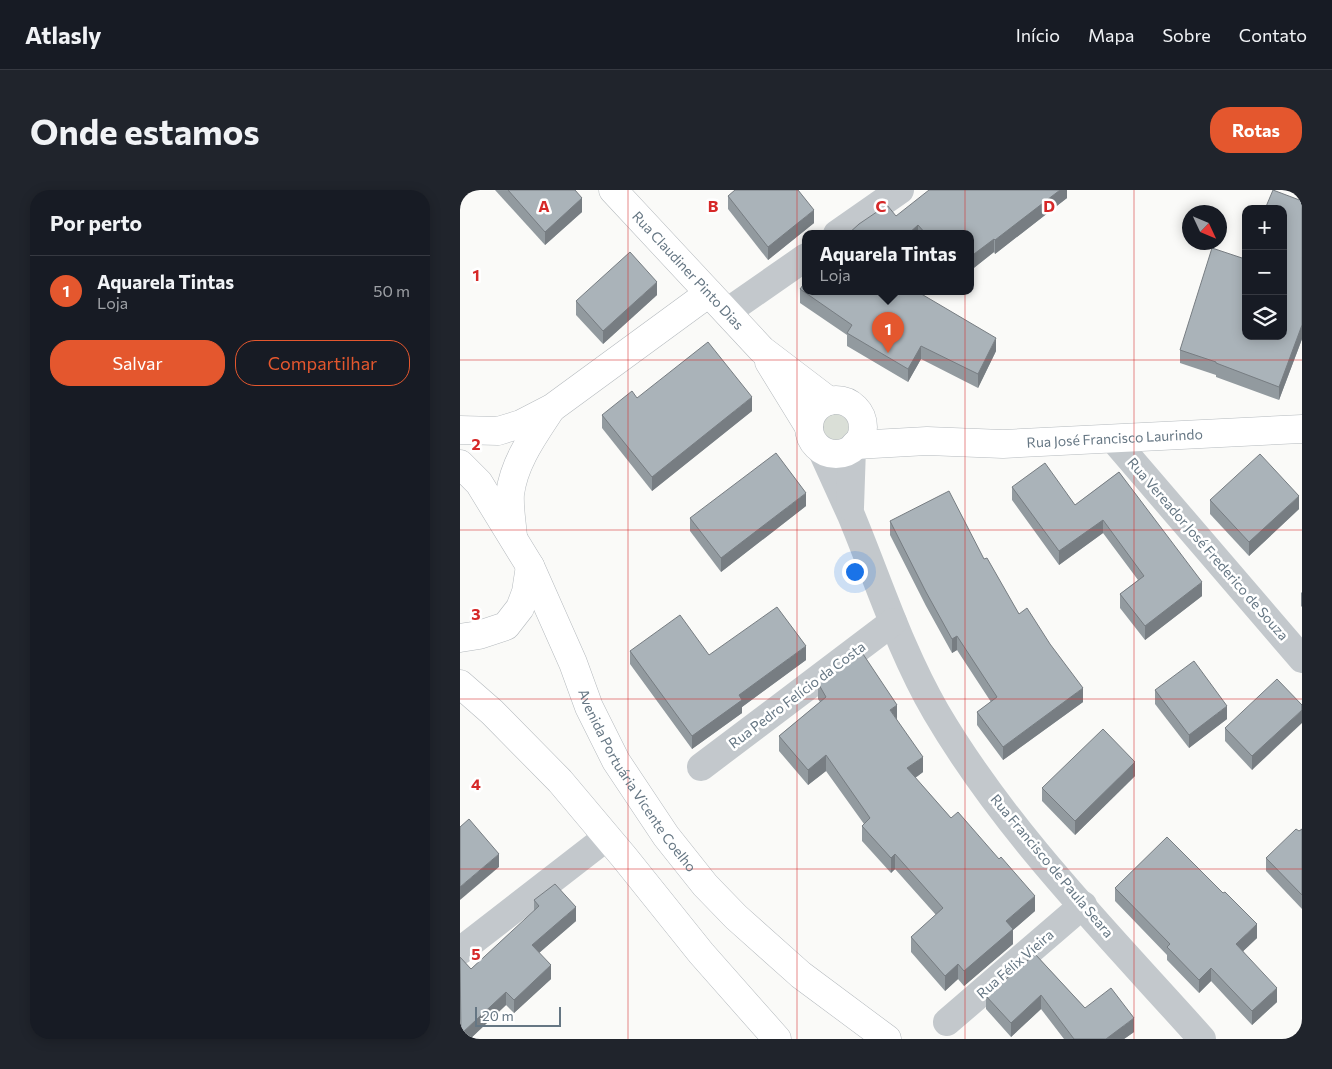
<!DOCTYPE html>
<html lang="pt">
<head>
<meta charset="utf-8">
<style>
	:root { --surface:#171b24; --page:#20242c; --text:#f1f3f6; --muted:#9ea1a6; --line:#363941; --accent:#e4572e }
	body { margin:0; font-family:Commissioner,sans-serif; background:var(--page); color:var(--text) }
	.controls { position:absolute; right:15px; top:15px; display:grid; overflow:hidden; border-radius:10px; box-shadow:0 2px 12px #0003 }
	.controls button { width:45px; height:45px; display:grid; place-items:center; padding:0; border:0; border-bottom:1px solid var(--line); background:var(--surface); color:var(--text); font:25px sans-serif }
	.compass { position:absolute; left:722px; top:15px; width:45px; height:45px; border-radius:50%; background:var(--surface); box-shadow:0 2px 12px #0003; rotate:134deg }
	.scale { position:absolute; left:15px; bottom:12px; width:86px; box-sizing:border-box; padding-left:5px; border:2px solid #657683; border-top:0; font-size:14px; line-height:18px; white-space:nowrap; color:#657683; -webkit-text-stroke:4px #fff; paint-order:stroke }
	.you { position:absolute; left:394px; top:381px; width:18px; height:18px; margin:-12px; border:4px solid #fff; border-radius:50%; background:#1a73e8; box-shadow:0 0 0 8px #1a73e833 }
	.badge { display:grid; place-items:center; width:32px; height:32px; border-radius:50%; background:var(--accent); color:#fff; font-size:16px; font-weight:700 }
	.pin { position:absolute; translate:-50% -41px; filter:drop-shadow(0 1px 2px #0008) }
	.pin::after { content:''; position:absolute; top:26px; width:18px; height:15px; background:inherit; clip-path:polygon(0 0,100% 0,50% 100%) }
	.popup { position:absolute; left:342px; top:40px; width:172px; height:65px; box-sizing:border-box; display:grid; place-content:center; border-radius:10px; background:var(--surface); filter:drop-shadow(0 1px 4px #0005); font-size:16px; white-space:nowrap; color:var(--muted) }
	.popup b { font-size:19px; color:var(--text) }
	.popup::after { content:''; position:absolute; left:50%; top:100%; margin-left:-10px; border:10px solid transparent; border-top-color:var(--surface) }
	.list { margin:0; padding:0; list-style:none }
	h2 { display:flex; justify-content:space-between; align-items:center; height:65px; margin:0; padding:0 20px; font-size:21px }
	h2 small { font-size:16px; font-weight:400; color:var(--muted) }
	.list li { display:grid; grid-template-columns:32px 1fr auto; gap:15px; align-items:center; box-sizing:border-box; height:70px; padding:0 20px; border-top:1px solid var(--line) }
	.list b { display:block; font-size:19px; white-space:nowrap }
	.list p { margin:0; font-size:16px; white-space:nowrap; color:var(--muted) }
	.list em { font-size:16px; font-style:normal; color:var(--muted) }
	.actions { display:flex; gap:10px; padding:15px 20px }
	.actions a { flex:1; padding:11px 0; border:1px solid var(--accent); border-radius:20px; text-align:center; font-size:18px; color:var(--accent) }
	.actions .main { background:var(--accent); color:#fff }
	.icon { flex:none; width:28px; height:28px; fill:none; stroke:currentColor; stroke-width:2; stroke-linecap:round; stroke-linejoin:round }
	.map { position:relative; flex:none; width:842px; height:849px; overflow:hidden; border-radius:20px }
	header { display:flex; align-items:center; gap:30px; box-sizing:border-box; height:70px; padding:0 25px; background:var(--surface); border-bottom:1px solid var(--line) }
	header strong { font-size:24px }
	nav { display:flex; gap:28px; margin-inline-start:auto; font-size:18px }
	.intro { display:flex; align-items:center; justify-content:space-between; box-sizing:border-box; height:120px; padding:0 30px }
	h1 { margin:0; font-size:35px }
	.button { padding:12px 22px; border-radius:20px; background:var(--accent); color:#fff; font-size:18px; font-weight:700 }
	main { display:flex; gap:30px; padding:0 30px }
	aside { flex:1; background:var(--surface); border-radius:20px; box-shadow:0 2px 12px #0003 }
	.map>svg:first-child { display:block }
</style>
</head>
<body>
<header>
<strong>Atlasly</strong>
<nav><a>Início</a><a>Mapa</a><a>Sobre</a><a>Contato</a></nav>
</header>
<div class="intro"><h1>Onde estamos</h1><a class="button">Rotas</a></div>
<main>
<aside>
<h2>Por perto<small></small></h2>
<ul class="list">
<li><span class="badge">1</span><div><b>Aquarela Tintas</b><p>Loja</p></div><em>50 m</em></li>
</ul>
<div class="actions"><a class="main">Salvar</a><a>Compartilhar</a></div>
</aside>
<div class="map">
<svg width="842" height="849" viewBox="0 0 842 849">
	<rect width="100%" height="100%" fill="#fafaf8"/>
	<!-- green -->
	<circle fill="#dadfd7" cx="378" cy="237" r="16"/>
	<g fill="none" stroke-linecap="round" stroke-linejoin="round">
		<defs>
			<g id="major">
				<path id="s1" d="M153,0L302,160L369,211"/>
				<polyline points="309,172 349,237"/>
				<circle cx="376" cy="237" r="27"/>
				<polyline points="0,240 38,241 61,234 92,218 249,103"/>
				<path id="s2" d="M395,255L467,251L543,254L842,239"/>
				<path d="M53,347C52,333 49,317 50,304C54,272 74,245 91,219"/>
			</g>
			<g id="highway">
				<path id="s3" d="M0,274L19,293L70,376L113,473L129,517L156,571L206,646L245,695L276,727L341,785L427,849"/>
				<polyline points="0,448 19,445 46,436 60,418 66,402 70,376"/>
				<polyline points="0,494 32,522 100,591 164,667 241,763 317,849"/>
			</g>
		</defs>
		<!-- major casing -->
		<use href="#major" stroke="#b5babe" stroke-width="29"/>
		<!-- highway casing -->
		<use href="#highway" stroke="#b4b9bd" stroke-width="29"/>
		<!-- minor -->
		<g stroke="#c3c8cc" stroke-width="28">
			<polyline points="377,44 440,0"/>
			<polyline points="267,122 346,67"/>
			<polyline points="654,250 842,469"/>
			<path d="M361,259C371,281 381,303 391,325C418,390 440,460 476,522C547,643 649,745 742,849"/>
			<polyline points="390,317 392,258"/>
			<polyline points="241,577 433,432"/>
			<polyline points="0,761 147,647"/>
			<polyline points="487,832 623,715"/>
		</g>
		<!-- major -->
		<use href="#major" stroke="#fff" stroke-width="28"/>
		<!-- highway -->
		<use href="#highway" stroke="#fff" stroke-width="28"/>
	</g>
	<!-- wall -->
	<g fill="#929a9f">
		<polygon points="35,0 115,0 122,22 85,55"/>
		<polygon points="607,0 607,8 535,64 534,62 510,81 510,44 388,44 436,26"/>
		<polygon points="268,6 354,33 308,70 268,19"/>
		<polygon points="842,11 842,149 819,210 756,187 756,185 720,173 720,160 785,69"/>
		<polygon points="340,99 536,161 518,198 461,169 448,192 387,156 387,145 340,113"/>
		<polygon points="197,105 143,154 116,125 116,111"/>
		<polygon points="292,221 192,301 142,238 142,225"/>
		<polygon points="659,282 742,406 685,450 660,418 660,404 678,390 643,343 599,375 552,310 552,297 615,315"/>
		<polygon points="750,310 839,319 789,366 750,324"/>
		<polygon points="346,316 261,382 230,341 230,328"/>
		<polygon points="430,331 524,369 559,424 623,512 543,570 517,535 517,522 531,512 497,460 492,463 466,416 430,345"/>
		<polygon points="842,402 842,417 841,416 841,403"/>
		<polygon points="170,461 249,465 346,470 282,517 282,523 232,559 170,474"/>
		<polygon points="358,493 437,530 463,582 455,588 575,721 553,740 553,754 504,796 498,789 485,801 451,762 451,747 476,725 435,679 431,683 402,651 402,636 404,634 366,581 348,595 319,561 319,546 360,512 358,509"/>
		<polygon points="695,500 767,529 729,558 695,514"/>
		<polygon points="842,515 792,580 765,551 765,538"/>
		<polygon points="675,586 615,645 582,611 582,598"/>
		<polygon points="842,639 842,719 806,681 806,668"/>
		<polygon points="655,698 797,748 783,761 817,812 792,835 751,791 739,803 707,770 707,765 655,711"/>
		<polygon points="74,710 116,731 79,763 91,789 54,823 46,815 10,849 0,849 0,767 11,779 74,722"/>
		<polygon points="575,764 625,818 674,842 664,849 604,849 581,819 551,847 526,819 526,806"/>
	</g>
	<!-- shaded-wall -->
	<g fill="#777d82">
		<polygon points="600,0 607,0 607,8 535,64 535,50"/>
		<polygon points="122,8 122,22 85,55 85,42"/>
		<polygon points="354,20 354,33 308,70 308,57"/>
		<polygon points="458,35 458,44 448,44"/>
		<polygon points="534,49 534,62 510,81 510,67"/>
		<polygon points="197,92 197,105 143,154 143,141"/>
		<polygon points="842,135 842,149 819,210 819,197"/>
		<polygon points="536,148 536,161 518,198 518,184"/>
		<polygon points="461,156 461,169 448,192 448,179"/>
		<polygon points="292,207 292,221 192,301 192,287"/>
		<polygon points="346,303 346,316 261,382 261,368"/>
		<polygon points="839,306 839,319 789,366 789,352"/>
		<polygon points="643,330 643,343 599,375 599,361"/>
		<polygon points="742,392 742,406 685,450 685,436"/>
		<polygon points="497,446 497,460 492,463 492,449"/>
		<polygon points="346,456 346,470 282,517 282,523 232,559 232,546 279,505"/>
		<polygon points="623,498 623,512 543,570 543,557"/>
		<polygon points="437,515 437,530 430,520"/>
		<polygon points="767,516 767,529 729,558 729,545"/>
		<polygon points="842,520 842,533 792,580 792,566"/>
		<polygon points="366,565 366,581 348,595 348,580"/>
		<polygon points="463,567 463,582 447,594 447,578"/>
		<polygon points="675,572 675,586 615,645 615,631"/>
		<polygon points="39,664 39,677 0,710 0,697"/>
		<polygon points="435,664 435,679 431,683 431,668"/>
		<polygon points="575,706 575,721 553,740 553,754 504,796 504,781 546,731"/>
		<polygon points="116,717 116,731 72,769 72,755"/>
		<polygon points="797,734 797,748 776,768 776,754"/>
		<polygon points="498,774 498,789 485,801 485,786"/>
		<polygon points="91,775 91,789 54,823 54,810"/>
		<polygon points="751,778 751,791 739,803 739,790"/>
		<polygon points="817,798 817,812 792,835 792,821"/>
		<polygon points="46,802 46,815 10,849 1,849 1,844"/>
		<polygon points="581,805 581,819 551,847 551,833"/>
		<polygon points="674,828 674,842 664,849 646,849"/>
	</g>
	<!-- building -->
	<g fill="#aab3b9" stroke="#777d82">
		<polygon points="48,0 115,0 122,8 85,42"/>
		<polygon points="275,0 338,0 354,20 308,57 268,6"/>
		<polygon points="469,0 600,0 535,50 534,49 510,67 510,44 466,44 458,35 448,44 388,44 399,34 427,15 436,26"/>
		<polygon points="813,0 842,11 842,135 819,197 756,173 756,172 720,160 752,58 785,69 786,67 786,146 823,146 823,19 805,19"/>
		<polygon points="170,62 197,92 143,141 116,111"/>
		<polygon points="346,91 346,102 458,102 536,148 518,184 461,156 448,179 387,143 392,135 340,99"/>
		<polygon points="248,152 292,207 192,287 142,225 172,201 177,208"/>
		<polygon points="316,263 346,303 261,368 230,328"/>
		<polygon points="800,264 839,306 789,352 750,310"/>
		<polygon points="585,273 615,315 659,282 742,392 685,436 660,404 684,386 643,330 599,361 552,297"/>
		<polygon points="489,301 524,369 527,368 559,424 567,418 590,454 623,498 543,557 517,522 537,507 497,446 492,449 466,402 430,331"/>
		<polygon points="317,417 346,456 279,505 282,510 232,546 170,461 220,425 249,465"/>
		<polygon points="401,461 437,515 430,520 463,567 447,578 491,628 498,622 539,669 541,667 575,706 546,731 553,739 504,781 498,774 485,786 451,747 483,718 435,664 431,668 402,636 410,628 366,565 348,580 319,546 366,507 358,493"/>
		<polygon points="734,471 767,516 729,545 695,500"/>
		<polygon points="817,489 842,515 842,520 792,566 765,538"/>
		<polygon points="643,539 675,572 615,631 582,598"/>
		<polygon points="9,629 39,664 0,697 0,637"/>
		<polygon points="836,639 839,641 842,639 842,705 806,668"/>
		<polygon points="707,647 763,703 765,702 797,734 776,754 817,798 792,821 751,778 739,790 707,757 710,754 655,698"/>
		<polygon points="95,694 116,717 72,755 91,775 54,810 46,802 1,844 0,767 11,779 79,716 74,710"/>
		<polygon points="575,764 625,818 651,798 674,828 646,849 614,849 581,805 551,833 526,806"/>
	</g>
	<!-- grid -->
	<path fill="none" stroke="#d62828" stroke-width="1" stroke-opacity="0.55" d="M168,0V849M337,0V849M505,0V849M674,0V849M0,170H842M0,340H842M0,509H842M0,679H842"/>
	<g text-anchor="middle" stroke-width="5" stroke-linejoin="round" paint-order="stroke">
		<!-- street labels -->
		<g font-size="14" fill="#657683" stroke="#fff">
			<text dy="5" stroke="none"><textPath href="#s1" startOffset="110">Rua Claudiner Pinto Dias</textPath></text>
			<text dy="5" stroke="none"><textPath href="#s2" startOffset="260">Rua José Francisco Laurindo</textPath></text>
			<text transform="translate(748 359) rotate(49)" y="5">Rua Vereador José Frederico de Souza</text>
			<text transform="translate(337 505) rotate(-37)" y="5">Rua Pedro Felício da Costa</text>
			<text dy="5" stroke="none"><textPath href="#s3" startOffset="365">Avenida Portuária Vicente Coelho</textPath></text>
			<text transform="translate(592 676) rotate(50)" y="5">Rua Francisco de Paula Seara</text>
			<text transform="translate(555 774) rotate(-41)" y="5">Rua Félix Vieira</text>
		</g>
	</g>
	<g font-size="16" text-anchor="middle" font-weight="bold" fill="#d62828" stroke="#fff" stroke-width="5" stroke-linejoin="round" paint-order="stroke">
		<text x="84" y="22">A</text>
		<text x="253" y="22">B</text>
		<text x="421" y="22">C</text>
		<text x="589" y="22">D</text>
		<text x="16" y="91">1</text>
		<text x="16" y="260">2</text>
		<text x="16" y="430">3</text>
		<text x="16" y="600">4</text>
		<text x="16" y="770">5</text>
	</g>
</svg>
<div class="controls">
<button>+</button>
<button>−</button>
<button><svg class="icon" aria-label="layers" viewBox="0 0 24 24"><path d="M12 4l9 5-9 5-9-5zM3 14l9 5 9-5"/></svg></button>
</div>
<svg class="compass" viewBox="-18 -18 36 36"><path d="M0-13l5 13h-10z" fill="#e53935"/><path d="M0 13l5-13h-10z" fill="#9ea1a6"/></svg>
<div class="scale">20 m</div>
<div class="you"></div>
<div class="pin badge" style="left:428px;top:163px">1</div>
<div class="popup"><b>Aquarela Tintas</b>Loja</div>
</div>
</main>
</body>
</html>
